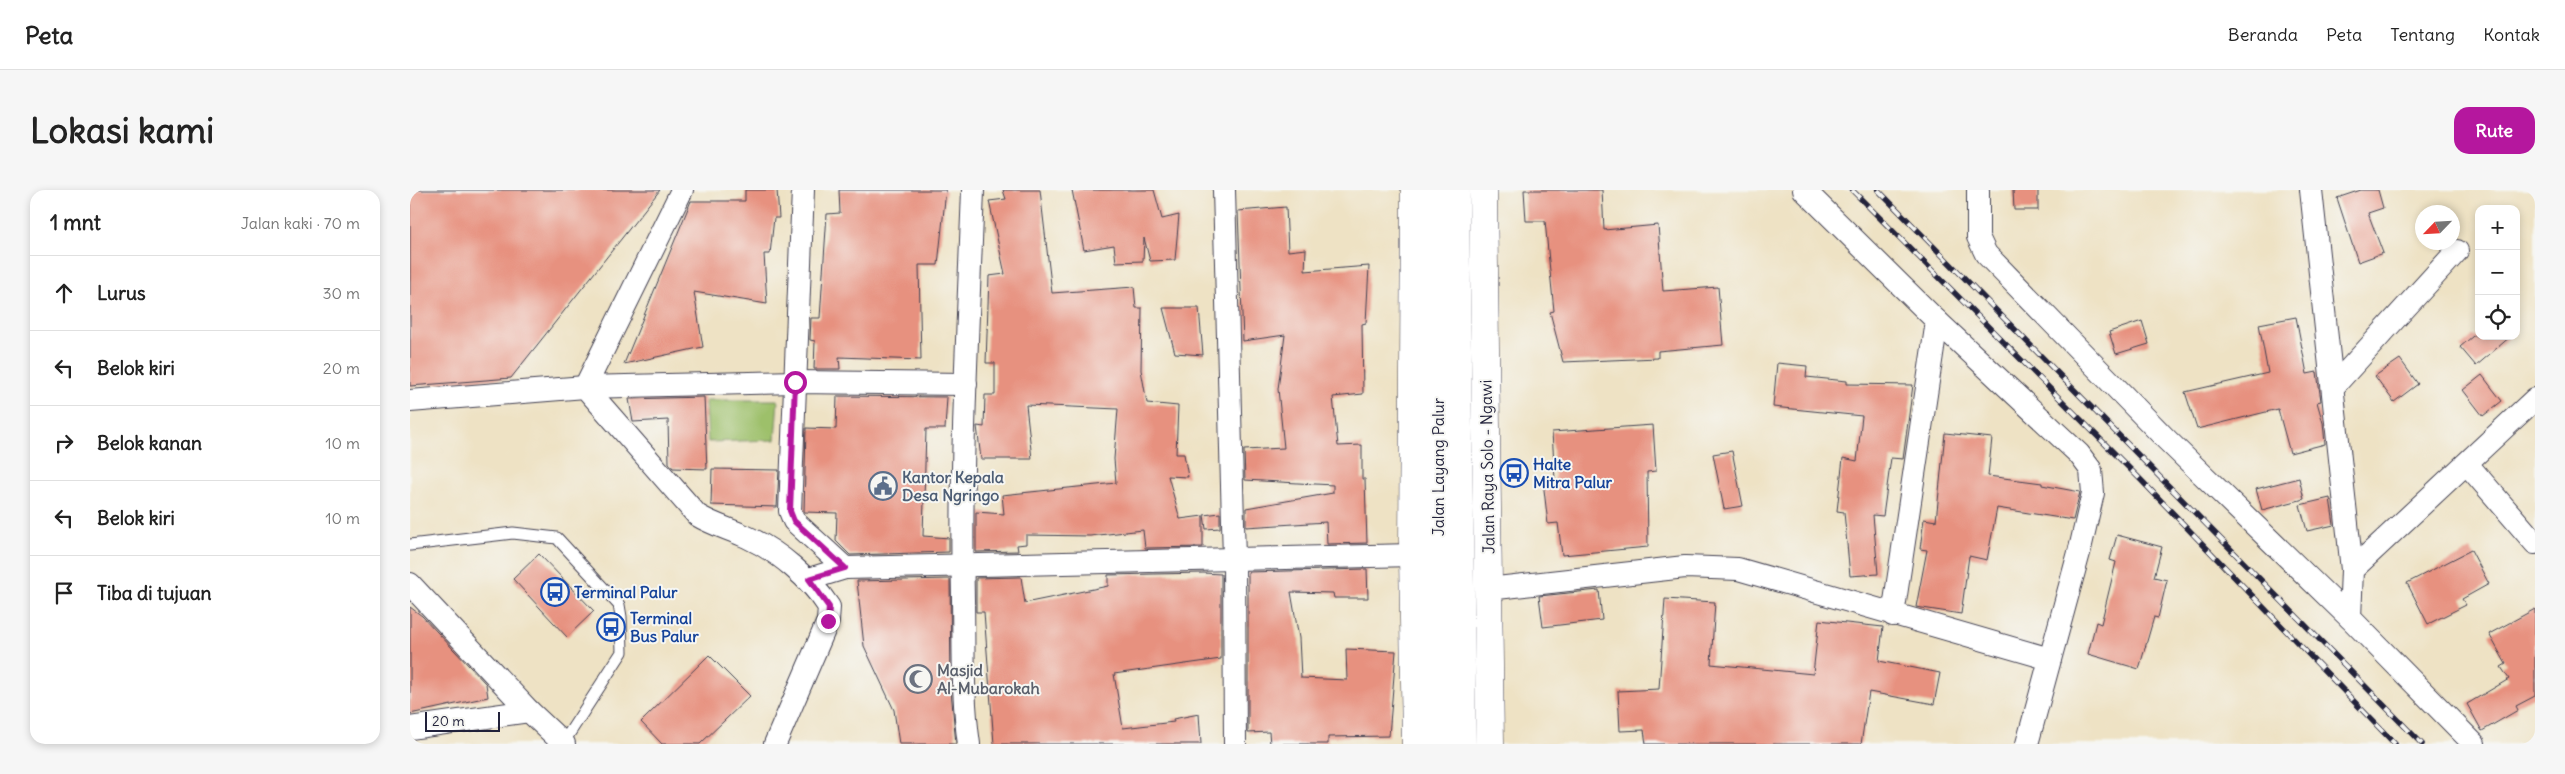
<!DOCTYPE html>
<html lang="id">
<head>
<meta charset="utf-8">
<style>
	:root { --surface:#fff; --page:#f6f6f6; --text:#222; --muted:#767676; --line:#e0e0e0; --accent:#b5179e }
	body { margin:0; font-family:Delius,sans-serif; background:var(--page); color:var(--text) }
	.controls { position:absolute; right:15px; top:15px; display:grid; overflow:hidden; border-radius:10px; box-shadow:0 2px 8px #0003 }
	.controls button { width:45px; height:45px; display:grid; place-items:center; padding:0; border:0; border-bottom:1px solid var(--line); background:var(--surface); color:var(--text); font:25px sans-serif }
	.compass { position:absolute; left:2005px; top:15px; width:45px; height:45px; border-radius:50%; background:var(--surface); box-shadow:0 2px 8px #0003; rotate:245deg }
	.scale { position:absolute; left:15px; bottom:12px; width:75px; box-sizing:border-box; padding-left:5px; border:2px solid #22223b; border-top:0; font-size:14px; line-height:18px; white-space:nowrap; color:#22223b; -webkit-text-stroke:4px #f6f6f2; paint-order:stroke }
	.stop { position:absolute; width:15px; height:15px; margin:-11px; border:4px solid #b5179e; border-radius:50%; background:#fff }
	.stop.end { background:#b5179e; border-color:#fff; box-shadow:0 1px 5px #0008 }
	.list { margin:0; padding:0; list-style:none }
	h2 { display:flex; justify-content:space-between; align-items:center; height:65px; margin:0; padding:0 20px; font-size:21px }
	h2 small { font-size:16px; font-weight:400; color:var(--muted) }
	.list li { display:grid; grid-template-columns:32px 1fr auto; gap:15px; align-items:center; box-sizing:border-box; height:75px; padding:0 20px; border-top:1px solid var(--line) }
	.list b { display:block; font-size:19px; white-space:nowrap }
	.list em { font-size:16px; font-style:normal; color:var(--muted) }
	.icon { flex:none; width:28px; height:28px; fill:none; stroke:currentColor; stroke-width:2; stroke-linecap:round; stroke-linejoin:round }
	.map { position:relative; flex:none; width:2125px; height:554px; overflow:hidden; border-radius:15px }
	header { display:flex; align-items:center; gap:30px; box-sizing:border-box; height:70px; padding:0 25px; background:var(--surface); border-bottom:1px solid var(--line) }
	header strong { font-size:24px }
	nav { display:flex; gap:28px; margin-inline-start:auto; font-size:18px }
	.intro { display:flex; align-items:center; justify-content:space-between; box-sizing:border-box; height:120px; padding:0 30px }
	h1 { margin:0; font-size:35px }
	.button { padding:12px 22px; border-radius:15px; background:var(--accent); color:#fff; font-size:18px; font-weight:700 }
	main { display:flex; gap:30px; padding:0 30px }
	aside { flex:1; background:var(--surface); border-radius:15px; box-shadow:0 2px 8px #0003 }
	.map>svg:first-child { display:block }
</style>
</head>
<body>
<header>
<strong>Peta</strong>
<nav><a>Beranda</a><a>Peta</a><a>Tentang</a><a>Kontak</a></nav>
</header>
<div class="intro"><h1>Lokasi kami</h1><a class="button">Rute</a></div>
<main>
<aside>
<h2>1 mnt<small>Jalan kaki · 70 m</small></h2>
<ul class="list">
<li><svg class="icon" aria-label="ahead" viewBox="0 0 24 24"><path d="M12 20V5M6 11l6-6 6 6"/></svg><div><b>Lurus</b></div><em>30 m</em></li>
<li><svg class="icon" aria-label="left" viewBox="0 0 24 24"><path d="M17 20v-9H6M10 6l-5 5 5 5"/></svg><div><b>Belok kiri</b></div><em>20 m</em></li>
<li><svg class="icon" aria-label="right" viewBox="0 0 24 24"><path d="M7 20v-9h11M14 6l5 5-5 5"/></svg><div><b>Belok kanan</b></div><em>10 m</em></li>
<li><svg class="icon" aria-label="left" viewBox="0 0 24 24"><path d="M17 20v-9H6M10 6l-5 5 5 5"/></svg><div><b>Belok kiri</b></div><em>10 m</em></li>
<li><svg class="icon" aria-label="arrive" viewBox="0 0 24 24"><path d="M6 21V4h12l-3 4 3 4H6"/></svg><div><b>Tiba di tujuan</b></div></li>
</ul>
</aside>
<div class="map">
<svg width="2125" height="554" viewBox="0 0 2125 554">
	<rect width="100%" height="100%" fill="#f6f6f2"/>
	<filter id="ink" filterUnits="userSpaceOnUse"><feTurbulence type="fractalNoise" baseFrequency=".02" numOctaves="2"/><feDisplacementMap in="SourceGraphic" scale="10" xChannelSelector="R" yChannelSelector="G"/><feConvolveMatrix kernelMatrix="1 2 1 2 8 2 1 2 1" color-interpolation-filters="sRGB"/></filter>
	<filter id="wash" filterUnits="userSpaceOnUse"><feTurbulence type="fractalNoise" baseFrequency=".0096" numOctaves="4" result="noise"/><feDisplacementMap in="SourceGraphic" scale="20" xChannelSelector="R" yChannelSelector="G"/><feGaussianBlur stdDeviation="1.12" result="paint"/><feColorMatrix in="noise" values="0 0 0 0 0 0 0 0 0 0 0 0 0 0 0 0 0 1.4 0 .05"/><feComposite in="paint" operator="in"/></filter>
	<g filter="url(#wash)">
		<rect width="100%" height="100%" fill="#eee2c4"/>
		<!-- green -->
		<polygon fill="#9dc06a" stroke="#607152" points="296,210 368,210 365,250 298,252"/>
		<g id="blocks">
			<!-- building -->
			<g fill="#e7917f">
				<polygon points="0,0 250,0 101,188 0,196"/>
				<polygon points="335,0 367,0 369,28 364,28 360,64 354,64 357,114 284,102 293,157 214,174 281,11 335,11"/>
				<polygon points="429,0 536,0 528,75 509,75 511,170 429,167 430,179 404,179 405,151 400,150 401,128 410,128 417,24 430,23"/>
				<polygon points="593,0 630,0 642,103 724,97 726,118 732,118 731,180 737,213 768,216 766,264 774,264 778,287 758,286 770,329 793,326 793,357 735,358 733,340 680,346 616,345 616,354 607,355 608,361 566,362 566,322 594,324 592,305 706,293 704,269 708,219 616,215 622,269 571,269 567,236 574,237 575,205 585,205 585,173 576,173 579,86 595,84 579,11 596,9"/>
				<polygon points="662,0 744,0 752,29 769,25 765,70 740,71 734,48 733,71 706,72 704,55 674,60"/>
				<polygon points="1114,0 1192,0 1194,40 1248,35 1253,101 1308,97 1313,155 1248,161 1248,168 1153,172 1140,122 1144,121 1135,31 1116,31"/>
				<polygon points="1603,0 1628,0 1628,20 1604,20"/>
				<polygon points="1951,0 1968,0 1973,18 1958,23 1973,63 1948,72 1927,8"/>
				<polygon points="876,17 878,61 896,59 895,81 959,76 956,133 952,134 953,204 923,207 928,256 952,255 952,289 955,289 957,353 917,354 916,332 836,337 836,318 923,303 923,295 835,290 834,260 874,258 868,199 875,145 833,151 828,21"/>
				<polygon points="753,118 789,118 793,165 765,163"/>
				<polygon points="1886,127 1897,184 1907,182 1911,211 1907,212 1913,233 1915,254 1880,263 1868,219 1787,239 1775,202 1858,183 1849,134"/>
				<polygon points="1732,131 1739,154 1706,164 1699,142"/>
				<polygon points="2063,146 2101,146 2066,176 2050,157"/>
				<polygon points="1990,169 2008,194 1984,212 1965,186"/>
				<polygon points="1367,173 1397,176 1396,187 1437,191 1437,194 1503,195 1493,269 1481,268 1473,326 1463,325 1468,384 1440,386 1434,322 1427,321 1433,268 1447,271 1452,226 1363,217"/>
				<polygon points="2072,185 2092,211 2073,226 2053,200"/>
				<polygon points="427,206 537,207 535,239 516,239 513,346 539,348 539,362 440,365 426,351 427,323 394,322 396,238 426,239"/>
				<polygon points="294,207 297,279 263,278 259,273 258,230 223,232 219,209"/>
				<polygon points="1243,235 1246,281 1237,282 1238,357 1152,365 1148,333 1138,334 1133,291 1145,290 1142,242"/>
				<polygon points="1535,243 1582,248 1578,286 1632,293 1632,295 1670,302 1663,330 1587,318 1577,370 1559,366 1551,424 1506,417 1517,360 1510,359 1514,329 1526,331"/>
				<polygon points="1322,261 1333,316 1314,319 1303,264"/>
				<polygon points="302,279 369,280 367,317 301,315"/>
				<polygon points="1889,288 1894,309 1852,320 1846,299"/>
				<polygon points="1920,308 1924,335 1897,341 1890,315"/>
				<polygon points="810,323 810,338 796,339 794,325"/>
				<polygon points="1707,345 1752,357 1744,387 1757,390 1748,428 1744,427 1729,479 1678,464 1686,432 1691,434 1706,372 1700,370"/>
				<polygon points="2061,360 2079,394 2052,409 2056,415 2018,434 1997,393"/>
				<polygon points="129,364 184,421 157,447 103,389"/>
				<polygon points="957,379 958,408 924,408 923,403 881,402 889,448 891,488 937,490 936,459 986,461 979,546 918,547 918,554 860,554 859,542 838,543 838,382"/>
				<polygon points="793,383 811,384 811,469 704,484 713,538 764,532 763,529 789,524 791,554 584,554 574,422 566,422 566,388 611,387 615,413 698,396 698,385"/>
				<polygon points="540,389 541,501 546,554 489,554 484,520 454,456 447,391"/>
				<polygon points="1189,400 1192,430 1133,437 1129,406"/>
				<polygon points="1255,409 1305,412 1301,474 1403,484 1409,430 1473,437 1469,471 1530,483 1524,514 1459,502 1451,554 1236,554 1234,540 1210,541 1208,501 1249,499"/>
				<polygon points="0,417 12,426 76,494 78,507 0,524"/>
				<polygon points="2125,419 2125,506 2106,516 2108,520 2072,541 2057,514 2099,489 2091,477 2096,474 2079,444"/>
				<polygon points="299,465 340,506 290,554 252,554 231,532"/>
			</g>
		</g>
	</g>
	<g filter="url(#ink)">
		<use href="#blocks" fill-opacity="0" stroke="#413f50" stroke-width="1"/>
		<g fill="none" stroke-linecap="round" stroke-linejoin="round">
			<defs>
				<polyline id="service" points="0,355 103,343 147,348 209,415 211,427 212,462 153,553"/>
				<g id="minor">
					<polyline points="272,0 175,197 385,192 556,194"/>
					<polyline points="393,0 380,321 384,331 435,378"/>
					<polyline points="814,0 824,369 825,554"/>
					<polyline points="1394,0 1527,131 1669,264 1681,280 1683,303 1670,359 1617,554"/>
					<polyline points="1568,0 1568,47 1576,64 1756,249 1940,428 2064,554"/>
					<polyline points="1901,0 1942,380"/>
					<polyline points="1923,197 2047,61"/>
					<path d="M0,211L175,197L287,325C303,335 320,339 337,347C368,361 401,389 419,417L418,431L365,554"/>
					<polyline points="2057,274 2125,353"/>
					<polyline points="399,389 435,378 1003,365"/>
					<polyline points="0,394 119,521 154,554"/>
					<polyline points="1078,399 1275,377 1328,379 1640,469"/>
					<polyline points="1483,425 1527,131"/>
					<polyline points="1940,428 1942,380 2125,209"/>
					<polyline points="0,538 119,521"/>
					<path d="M559,554C552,507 554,458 553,410C550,273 558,136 563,0"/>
				</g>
				<g id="primary">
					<polyline points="1026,0 1029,440 1033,554"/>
					<polyline points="1045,0 1052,554"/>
				</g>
				<g id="trunk">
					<polyline points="1005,0 1003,365 1006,554"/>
					<polyline points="1073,0 1080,554"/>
				</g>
			</defs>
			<!-- service casing -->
			<use href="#service" stroke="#413f50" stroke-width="13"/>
			<!-- minor casing -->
			<use href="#minor" stroke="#413f50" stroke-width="24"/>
			<!-- primary casing -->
			<use href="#primary" stroke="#413f50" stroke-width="29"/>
			<!-- trunk casing -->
			<use href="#trunk" stroke="#413f50" stroke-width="29"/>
			<!-- service -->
			<use href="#service" stroke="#fff" stroke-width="11"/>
			<!-- minor -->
			<use href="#minor" stroke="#fff" stroke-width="22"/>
			<!-- primary -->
			<use href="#primary" stroke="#fff" stroke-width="28"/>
			<!-- trunk -->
			<use href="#trunk" stroke="#fff" stroke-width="28"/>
			<defs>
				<g id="rail">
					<polyline points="1442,0 1731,290 1985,554"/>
					<polyline points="1468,0 2012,554"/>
				</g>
			</defs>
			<!-- rail casing -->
			<use href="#rail" stroke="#22223b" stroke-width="5.5"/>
			<!-- rail -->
			<use href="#rail" stroke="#f6f6f2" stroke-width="4" stroke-dasharray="11" stroke-linecap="butt"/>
		</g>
	</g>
	<g fill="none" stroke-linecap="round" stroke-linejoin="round" filter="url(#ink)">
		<!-- route -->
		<polyline stroke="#b5179e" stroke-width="6" points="385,192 380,321 384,331 435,378 399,389 419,417 418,431"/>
	</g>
	<!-- icons -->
	<defs>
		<symbol id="bus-ring" viewBox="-11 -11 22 22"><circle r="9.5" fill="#f6f6f2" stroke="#1a4fb4" stroke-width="1.5"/><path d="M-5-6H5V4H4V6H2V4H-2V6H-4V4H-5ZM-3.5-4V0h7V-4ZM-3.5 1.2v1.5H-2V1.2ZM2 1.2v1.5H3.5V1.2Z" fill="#1a4fb4"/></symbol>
		<symbol id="civic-ring" viewBox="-11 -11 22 22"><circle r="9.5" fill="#f6f6f2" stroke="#5c6f8a" stroke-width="1.5"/><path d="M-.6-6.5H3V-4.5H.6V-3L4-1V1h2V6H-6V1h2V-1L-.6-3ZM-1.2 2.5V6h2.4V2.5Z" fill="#5c6f8a"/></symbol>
		<symbol id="mosque-ring" viewBox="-11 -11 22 22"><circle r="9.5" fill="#f6f6f2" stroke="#6b7280" stroke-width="1.5"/><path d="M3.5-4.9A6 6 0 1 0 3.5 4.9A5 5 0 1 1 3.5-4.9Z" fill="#6b7280"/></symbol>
	</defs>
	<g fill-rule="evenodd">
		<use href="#bus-ring" x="1088" y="267" width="32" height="32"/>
		<use href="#civic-ring" x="457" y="280" width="32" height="32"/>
		<use href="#bus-ring" x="129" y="386" width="32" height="32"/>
		<use href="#bus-ring" x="185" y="421" width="32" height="32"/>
		<use href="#mosque-ring" x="492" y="473" width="32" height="32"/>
	</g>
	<g text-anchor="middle" stroke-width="4" stroke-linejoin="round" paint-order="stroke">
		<!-- transit labels -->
		<g font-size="16" font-weight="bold" fill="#164399" stroke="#f6f6f2" text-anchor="start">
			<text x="1123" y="280">Halte<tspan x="1123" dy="18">Mitra Palur</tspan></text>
			<text x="164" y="408">Terminal Palur</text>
			<text x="220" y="434">Terminal<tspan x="220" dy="18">Bus Palur</tspan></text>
		</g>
		<!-- street labels -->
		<g font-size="16" fill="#22223b" stroke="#f6f6f2">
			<text transform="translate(1028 277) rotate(-90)" y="6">Jalan Layang Palur</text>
			<text transform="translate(1077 277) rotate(-91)" y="6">Jalan Raya Solo - Ngawi</text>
		</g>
		<!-- service labels -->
		<g font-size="16" font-weight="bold" fill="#4e5e75" stroke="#f6f6f2" text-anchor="start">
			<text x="492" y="293">Kantor Kepala<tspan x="492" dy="18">Desa Ngringo</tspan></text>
		</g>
		<!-- worship labels -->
		<g font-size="16" font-weight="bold" fill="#5b616d" stroke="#f6f6f2" text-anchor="start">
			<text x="527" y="486">Masjid<tspan x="527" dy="18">Al-Mubarokah</tspan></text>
		</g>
	</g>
</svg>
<div class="controls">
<button>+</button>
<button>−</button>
<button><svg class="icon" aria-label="locate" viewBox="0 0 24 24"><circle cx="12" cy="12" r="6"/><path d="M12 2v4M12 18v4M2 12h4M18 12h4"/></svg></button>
</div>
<svg class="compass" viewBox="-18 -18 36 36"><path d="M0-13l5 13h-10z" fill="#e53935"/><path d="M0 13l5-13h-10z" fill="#767676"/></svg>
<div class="scale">20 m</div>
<div class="stop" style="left:385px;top:192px"></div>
<div class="stop end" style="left:418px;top:431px"></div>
</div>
</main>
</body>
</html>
